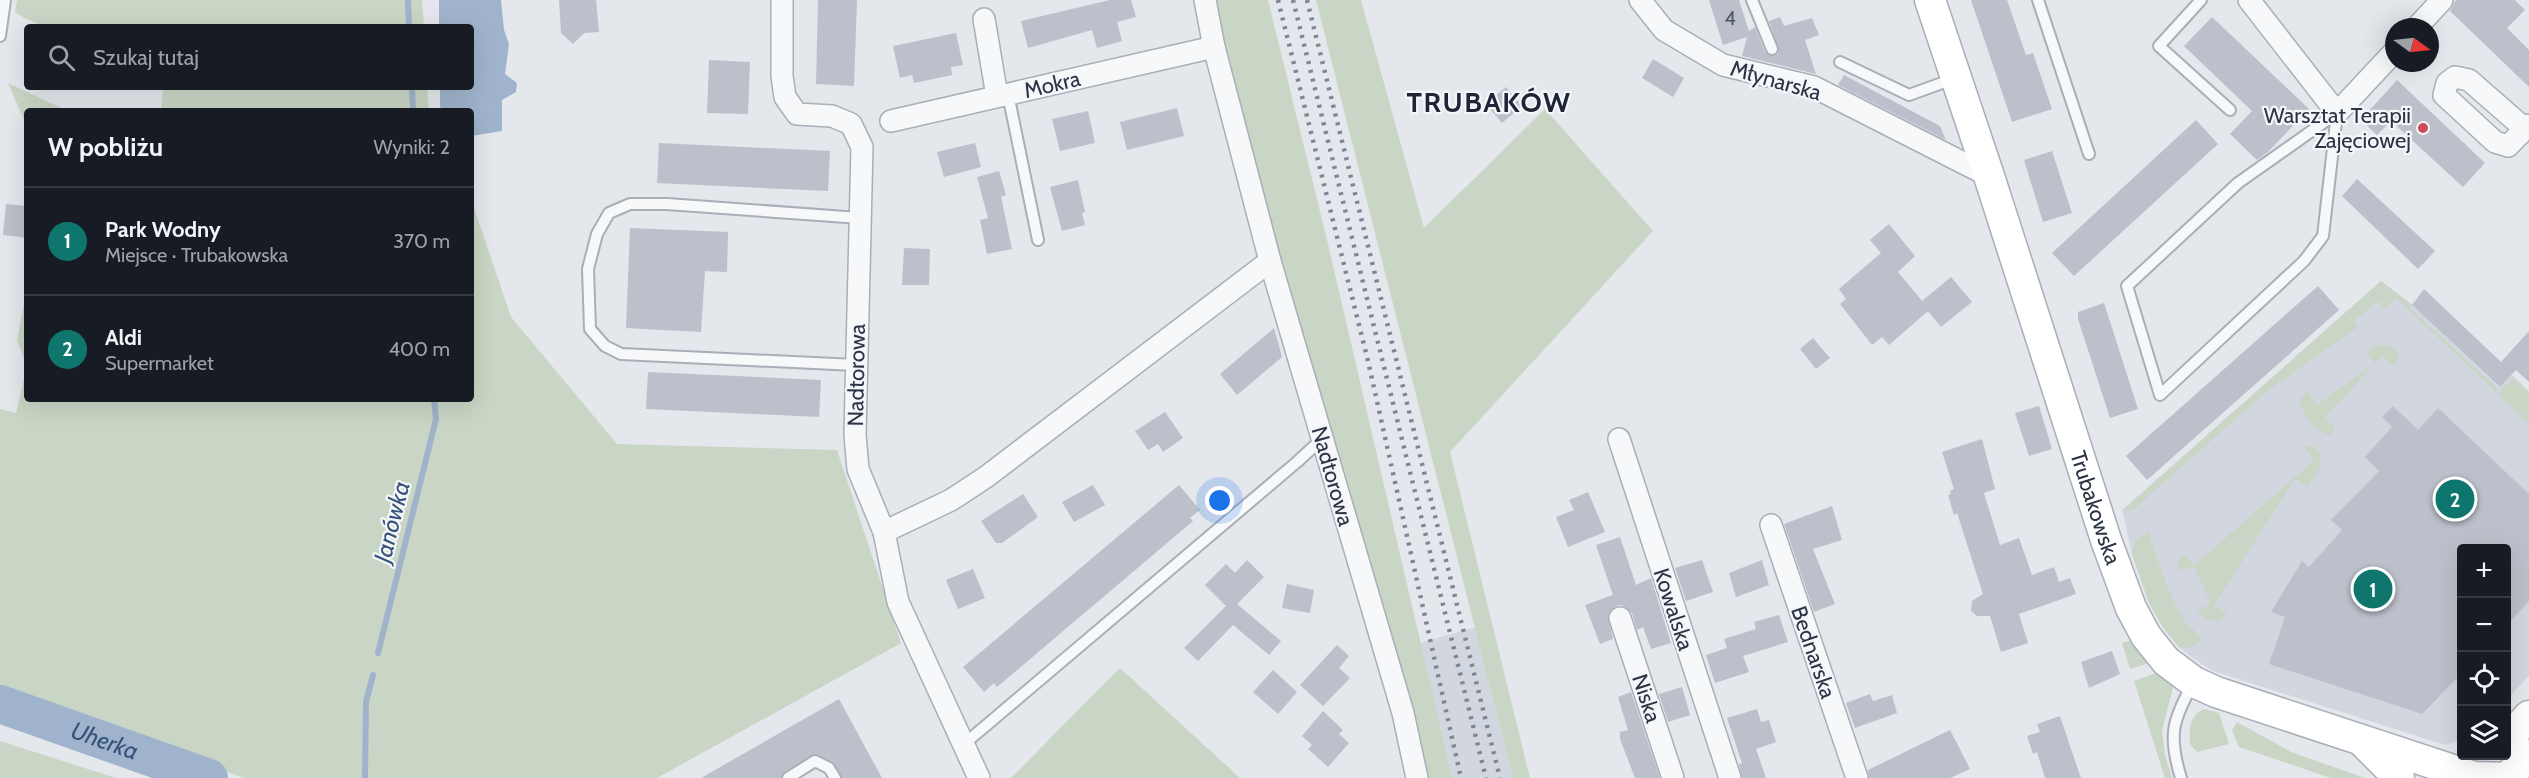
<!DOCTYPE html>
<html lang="pl">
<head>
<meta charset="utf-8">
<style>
	:root { --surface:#171b24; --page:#20242c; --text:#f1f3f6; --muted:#9ea1a6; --line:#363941; --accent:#0f766e }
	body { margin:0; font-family:Cabin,sans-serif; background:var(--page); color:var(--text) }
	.controls { position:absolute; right:18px; bottom:18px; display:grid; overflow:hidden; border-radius:6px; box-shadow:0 6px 24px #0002 }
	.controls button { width:54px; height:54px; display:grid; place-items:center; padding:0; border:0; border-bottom:2px solid var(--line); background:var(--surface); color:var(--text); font:30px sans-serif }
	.compass { position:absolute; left:2385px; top:18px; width:54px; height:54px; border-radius:50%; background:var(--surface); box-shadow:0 6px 24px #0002; rotate:105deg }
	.you { position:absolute; left:1220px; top:501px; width:21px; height:21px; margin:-15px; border:4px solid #fff; border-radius:50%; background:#1a73e8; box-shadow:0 0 0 9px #1a73e833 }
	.badge { display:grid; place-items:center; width:39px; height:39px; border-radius:50%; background:var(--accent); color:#fff; font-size:20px; font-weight:700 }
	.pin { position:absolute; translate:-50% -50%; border:3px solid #fff; box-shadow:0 2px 6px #0006 }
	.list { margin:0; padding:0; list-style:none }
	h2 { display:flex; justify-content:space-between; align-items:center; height:78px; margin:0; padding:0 24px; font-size:26px }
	h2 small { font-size:20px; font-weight:400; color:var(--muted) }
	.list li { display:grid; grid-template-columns:39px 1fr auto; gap:18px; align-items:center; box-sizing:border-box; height:108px; padding:0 24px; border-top:2px solid var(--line) }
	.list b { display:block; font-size:22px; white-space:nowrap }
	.list p { margin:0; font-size:20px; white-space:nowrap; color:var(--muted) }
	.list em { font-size:20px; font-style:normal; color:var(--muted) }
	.icon { flex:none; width:33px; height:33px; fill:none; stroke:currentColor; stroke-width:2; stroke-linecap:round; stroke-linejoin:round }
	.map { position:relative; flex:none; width:2529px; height:778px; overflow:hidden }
	.search { position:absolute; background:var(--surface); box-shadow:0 6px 24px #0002; left:24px; top:24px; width:450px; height:66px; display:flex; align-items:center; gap:15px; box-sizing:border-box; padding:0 21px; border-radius:6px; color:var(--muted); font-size:22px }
	.panel { position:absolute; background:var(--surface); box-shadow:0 6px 24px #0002; left:24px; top:108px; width:450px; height:294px; border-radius:6px }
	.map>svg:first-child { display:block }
</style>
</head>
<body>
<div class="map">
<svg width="2529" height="778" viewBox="0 0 2529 778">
	<rect width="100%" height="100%" fill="#e4e7ec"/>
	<!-- built -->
	<g fill="#d2d6de">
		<polygon points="2381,281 2412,305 2499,387 2512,375 2529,391 2529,676 2507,699 2506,548 2462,548 2462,739 2445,745 2213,671 2193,658 2179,647 2164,629 2149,603 2132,554 2122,510"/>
		<polygon points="1476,627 1495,706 1513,778 1452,778 1420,643"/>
	</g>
	<!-- green -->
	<g fill="#c9d6c5">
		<polygon points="17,0 422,0 424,27 43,27 15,13"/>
		<polygon points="1215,0 1268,0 1328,244 1452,778 1419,778 1231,77"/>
		<polygon points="1316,0 1361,0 1424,228 1545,109 1653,231 1450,452 1530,778 1513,778"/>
		<polygon points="8,83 68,111 27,111 27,127"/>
		<polygon points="163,87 427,87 429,111 161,111"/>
		<polygon points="471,199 511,317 617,444 837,450 901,643 657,778 244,778 0,692 0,409 16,413 27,366 17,341 27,287 27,399 471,399"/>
		<polygon points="2381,281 2412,305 2410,308 2498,389 2496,392 2396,298 2384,309 2379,301 2354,320 2358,327 2266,392 2134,509 2128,511 2123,510"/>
		<polygon points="2378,345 2392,347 2398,353 2398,360 2394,366 2382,355 2374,364 2365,351"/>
		<path d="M2374,364L2325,418L2335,428L2330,435C2318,433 2301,414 2300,401L2307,391L2317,405Z"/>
		<polygon points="2513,378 2529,393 2529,424 2498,394"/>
		<polygon points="2311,445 2320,452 2321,466 2308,487 2295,479 2214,605 2227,614 2218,621 2206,619 2197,611 2211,604 2194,566 2179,571 2178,561 2183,554 2195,565 2314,460 2304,447"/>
		<path d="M2148,532C2159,561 2167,592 2183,619C2188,627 2198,631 2202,640L2190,648L2179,647L2164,629L2149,603L2132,554L2136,541Z"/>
		<polygon points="2130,641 2134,642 2148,659 2146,664 2130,669 2122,643"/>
		<polygon points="1120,668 1240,778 1011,778"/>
		<polygon points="2159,672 2172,683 2173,687 2162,731 2165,755 2172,778 2165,778 2134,681"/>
		<path d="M2204,709L2219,713L2229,744L2197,752L2190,744C2189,729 2189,716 2204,709Z"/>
		<polygon points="2237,722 2291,752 2365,778 2331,778 2239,747 2232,730"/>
		<polygon points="0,741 116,778 0,778"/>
	</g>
	<!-- water -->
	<polygon fill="#9fb4cc" points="439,0 501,0 504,30 509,44 505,74 517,83 516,92 502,100 502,131 471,136 471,111 442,111 440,106 440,87 471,87 471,27 439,27"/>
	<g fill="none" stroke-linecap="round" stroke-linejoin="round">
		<!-- stream -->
		<g stroke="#9fb4cc" stroke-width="6">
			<polyline points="408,0 409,27"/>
			<polyline points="412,87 413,111"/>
			<polyline points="378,653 436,419 434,399"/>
			<polyline points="365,778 366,702 373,675"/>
		</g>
		<!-- river -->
		<path stroke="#9fb4cc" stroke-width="38" id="s1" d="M0,704L209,778"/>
	</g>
	<!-- building -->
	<g fill="#bbc0ca">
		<polygon points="559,0 596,0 599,32 584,33 573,44 561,33"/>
		<polygon points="818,0 857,0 854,86 816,84"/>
		<polygon points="1110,0 1131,0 1136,17 1117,22 1122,41 1097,48 1092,30 1028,48 1021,21"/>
		<polygon points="1709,0 1739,0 1749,31 1755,27 1765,52 1770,56 1778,54 1779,49 1769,21 1780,17 1784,26 1812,18 1819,35 1805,40 1816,74 1742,56 1747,37 1723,45"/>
		<polygon points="1971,0 2007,0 2026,55 2033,53 2052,109 2012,122"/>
		<polygon points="2456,0 2515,0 2525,10 2507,28 2529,50 2529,87 2450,11"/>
		<polygon points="2212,17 2309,109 2268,152 2257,160 2230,134 2252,111 2184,46"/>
		<polygon points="956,33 963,65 951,67 952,75 914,83 912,75 900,78 893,46"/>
		<polygon points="1653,59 1684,78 1673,97 1642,78"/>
		<polygon points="709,60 750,62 748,114 707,113"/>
		<polygon points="1844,75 1940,126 1946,140 1838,85"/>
		<polygon points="2397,80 2485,163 2463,187 2391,121 2377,135 2361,120"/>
		<polygon points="1506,87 1522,106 1502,123 1486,104"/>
		<polygon points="1177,108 1184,136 1127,150 1120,122"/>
		<polygon points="1088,111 1095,143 1060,151 1052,119"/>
		<polygon points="2196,120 2218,144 2074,276 2052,253"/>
		<polygon points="659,143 830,151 828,191 657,183"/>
		<polygon points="975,143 981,167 944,177 937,152"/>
		<polygon points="2052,151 2072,213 2043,222 2024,160"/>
		<polygon points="999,171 1006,195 1001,197 1012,249 987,254 980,220 988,218 977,177"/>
		<polygon points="2357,179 2435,251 2418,269 2342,196"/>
		<polygon points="1078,180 1085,212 1082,213 1085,225 1062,231 1050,187"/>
		<polygon points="6,204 27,206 27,238 3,235"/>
		<polygon points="1889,224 1915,256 1898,272 1922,301 1951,277 1972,302 1941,327 1928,311 1889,345 1882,337 1872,345 1840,304 1846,299 1839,289 1881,253 1870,240"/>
		<polygon points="630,228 728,232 727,272 705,271 701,332 626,328"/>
		<polygon points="904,248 930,249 929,285 902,285"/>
		<polygon points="2318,286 2339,310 2147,480 2126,456"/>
		<polygon points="2424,289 2501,362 2529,331 2529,382 2516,370 2500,387 2412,305"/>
		<polygon points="2104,303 2138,409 2110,418 2078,319 2078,312"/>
		<polygon points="1274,328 1282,357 1237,395 1220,374"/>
		<polygon points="1813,338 1830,358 1816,369 1800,349"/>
		<polygon points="648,372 821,380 819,417 646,409"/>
		<polygon points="2039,406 2052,449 2029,456 2015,413"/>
		<polygon points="2393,406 2418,430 2438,408 2529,494 2529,601 2506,626 2506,549 2462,549 2462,673 2422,714 2269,664 2285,617 2271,612 2302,561 2309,567 2342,530 2331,520 2379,471 2365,457 2392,427 2382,417"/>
		<polygon points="1165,412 1183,438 1163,452 1158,444 1148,450 1135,431"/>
		<polygon points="1982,439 1995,489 1984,493 2000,545 2019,538 2032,575 2054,567 2059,582 2070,578 2076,594 2019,614 2028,643 2001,652 1990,616 1977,616 1971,611 1972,601 1983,594 1957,513 1954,515 1948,495 1951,494 1950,491 1954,489 1942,452"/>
		<polygon points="1093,485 1105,505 1074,522 1062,502"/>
		<polygon points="1179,485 1200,510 1190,518 1193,521 997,687 994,683 984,692 963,667"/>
		<polygon points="1588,492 1605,532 1568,547 1556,517 1574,510 1569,500"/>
		<polygon points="1023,494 1038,517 1002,543 996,543 981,521"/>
		<polygon points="1832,506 1842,540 1813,549 1835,604 1814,612 1784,524"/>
		<polygon points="1620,537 1636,585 1651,578 1671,643 1651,649 1643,627 1637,630 1632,613 1622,605 1615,606 1608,615 1613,639 1600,644 1585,605 1613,595 1596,545"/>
		<polygon points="1247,560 1264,577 1237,604 1281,641 1269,655 1233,625 1198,661 1184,648 1226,606 1205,585 1226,564 1235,573"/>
		<polygon points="1702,560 1713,592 1686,601 1675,568"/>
		<polygon points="1762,560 1769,585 1736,597 1729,573"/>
		<polygon points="973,569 985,598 958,609 946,580"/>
		<polygon points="1287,584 1314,590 1310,613 1282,608"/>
		<polygon points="1779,615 1788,642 1743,656 1749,672 1715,683 1706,655 1727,648 1724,639 1756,629 1754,622"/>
		<polygon points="1337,645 1349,656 1339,668 1350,678 1323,706 1300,685"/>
		<polygon points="2112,651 2120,674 2089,688 2081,662"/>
		<polygon points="1273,670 1297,692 1278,714 1253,692"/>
		<polygon points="1682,687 1690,715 1668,722 1659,694"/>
		<polygon points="1631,692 1660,778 1635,778 1620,739 1620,732 1628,730 1618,697"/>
		<polygon points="1870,694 1873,701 1892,695 1897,713 1855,728 1846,703"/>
		<polygon points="839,699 882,778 842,778 833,762 815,754 784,772 781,778 701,778"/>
		<polygon points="1757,709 1761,722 1769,720 1776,742 1756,749 1766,778 1742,778 1739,764 1742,763 1727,718"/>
		<polygon points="1323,711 1343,730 1339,734 1349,743 1328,767 1308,749 1312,745 1302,736"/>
		<polygon points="2060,716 2072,752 2081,778 2045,778 2037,752 2033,754 2027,736 2040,732 2037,724"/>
		<polygon points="1950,730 1970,769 1950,778 1869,778 1868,770"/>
	</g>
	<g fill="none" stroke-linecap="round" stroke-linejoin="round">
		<defs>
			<g id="lane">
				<polyline points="1752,0 1772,49"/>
				<polyline points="2038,0 2089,154"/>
				<polyline points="2201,0 2159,46 2230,110"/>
				<polyline points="0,36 5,0"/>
				<polyline points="1840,62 1909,95 1956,78"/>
				<polyline points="1008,94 1038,240"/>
				<polygon points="2337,113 2323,236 2304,261 2160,395 2127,286 2238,183"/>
				<polyline points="856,365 621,354 605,346 590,329 588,269 597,234 609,213 630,204 667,204 860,218"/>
				<polyline points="963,745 1297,462 1322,439"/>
				<polyline points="788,778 815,761 829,768 835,778"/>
				<path d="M2181,778C2168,736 2172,720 2194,682"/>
			</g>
			<g id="street">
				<polyline points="782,0 782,76 785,97 797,114 832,116 851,124 862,147 855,435 858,469 884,532 898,602 979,778"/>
				<polyline points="1205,0 1214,47 1270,261 1403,713 1417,778"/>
				<polyline points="1640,0 1664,30 1723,65 1814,87 1989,176"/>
				<polyline points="2249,0 2337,113 2394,52"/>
				<polyline points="984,19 997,96"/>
				<polyline points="2417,27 2442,0"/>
				<polyline points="891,121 1214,47"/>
				<polyline points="2525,129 2469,80 2455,77 2447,83 2444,95 2495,142 2508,146 2529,125"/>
				<polyline points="1619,439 1730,778"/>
				<polyline points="1771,525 1857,778"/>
				<polyline points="884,532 951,500 986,477 1270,261"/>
				<polyline points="1620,618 1673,778"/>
			</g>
			<g id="secondary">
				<path id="s2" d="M1930,0L1989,176L2106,540L2131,608L2146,636L2166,661L2194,682L2216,692L2474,777L2511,778"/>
				<polyline points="2506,741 2529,716"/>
				<polyline points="2363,742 2399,778"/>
				<polyline points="2507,778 2529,755"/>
			</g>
		</defs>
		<!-- lane casing -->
		<use href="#lane" stroke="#a9aeb7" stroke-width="14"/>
		<!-- street casing -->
		<use href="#street" stroke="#a9aeb7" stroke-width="24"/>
		<!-- secondary casing -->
		<use href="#secondary" stroke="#a9aeb7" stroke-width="33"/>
		<!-- lane -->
		<use href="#lane" stroke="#f7f8fa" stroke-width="10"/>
		<!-- street -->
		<use href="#street" stroke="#f7f8fa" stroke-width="21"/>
		<!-- secondary -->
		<use href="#secondary" stroke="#fff" stroke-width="30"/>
		<!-- rail -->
		<g stroke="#7d8696" stroke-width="4.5" stroke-dasharray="3 6" stroke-linecap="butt">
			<polyline points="1278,0 1368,361 1461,778"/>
			<polyline points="1293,0 1486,778"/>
			<polyline points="1307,0 1500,778"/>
		</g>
	</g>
	<!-- markers -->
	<circle fill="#d1495b" stroke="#f4f6f9" stroke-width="2" cx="2423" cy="128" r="6"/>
	<g text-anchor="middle" stroke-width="4.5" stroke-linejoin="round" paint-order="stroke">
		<!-- number labels -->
		<g font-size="20" fill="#4f5766">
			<text x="1730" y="25">4</text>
		</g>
		<!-- street labels -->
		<g font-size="22" fill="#2b3445" stroke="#f4f6f9">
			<text transform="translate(1776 80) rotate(16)" y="8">Młynarska</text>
			<text transform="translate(1052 84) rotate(-13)" y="8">Mokra</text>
			<text transform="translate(856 375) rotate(-89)" y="8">Nadtorowa</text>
			<text transform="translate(1333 476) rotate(74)" y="8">Nadtorowa</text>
			<text dy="8" stroke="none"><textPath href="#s2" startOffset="534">Trubakowska</textPath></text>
			<text transform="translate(1674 609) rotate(72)" y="8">Kowalska</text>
			<text transform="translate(1814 652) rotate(71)" y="8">Bednarska</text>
			<text transform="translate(1647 698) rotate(72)" y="8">Niska</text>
		</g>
		<!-- poi labels -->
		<g font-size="22" fill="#2b3445" stroke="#f4f6f9" text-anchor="end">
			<text x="2411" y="123">Warsztat Terapii<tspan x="2411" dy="25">Zajęciowej</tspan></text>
		</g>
		<!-- water labels -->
		<g font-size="24" font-style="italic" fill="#34527a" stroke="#f4f6f9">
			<text transform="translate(392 522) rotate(-76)" y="8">Janówka</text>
			<text dy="8" stroke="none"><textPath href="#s1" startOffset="111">Uherka</textPath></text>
		</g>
		<!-- district labels -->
		<g font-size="28" font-weight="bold" letter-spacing="1.5" fill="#1d2536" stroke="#f4f6f9">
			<text x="1489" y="112">TRUBAKÓW</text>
		</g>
	</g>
</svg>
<div class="controls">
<button>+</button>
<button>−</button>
<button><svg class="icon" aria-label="locate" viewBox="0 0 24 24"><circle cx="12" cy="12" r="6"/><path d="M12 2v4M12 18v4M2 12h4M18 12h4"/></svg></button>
<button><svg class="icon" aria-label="layers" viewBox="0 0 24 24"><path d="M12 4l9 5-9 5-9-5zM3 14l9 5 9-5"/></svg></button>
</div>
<svg class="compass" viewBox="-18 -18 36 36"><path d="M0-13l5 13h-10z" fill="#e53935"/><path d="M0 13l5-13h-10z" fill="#9ea1a6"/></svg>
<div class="you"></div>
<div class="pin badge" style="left:2373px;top:589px">1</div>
<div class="pin badge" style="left:2455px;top:499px">2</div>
<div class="search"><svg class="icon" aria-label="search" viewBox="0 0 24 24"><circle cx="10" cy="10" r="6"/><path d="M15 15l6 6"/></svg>Szukaj tutaj</div>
<section class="panel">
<h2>W pobliżu<small>Wyniki: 2</small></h2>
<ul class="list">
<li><span class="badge">1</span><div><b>Park Wodny</b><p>Miejsce · Trubakowska</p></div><em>370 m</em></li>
<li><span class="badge">2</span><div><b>Aldi</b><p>Supermarket</p></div><em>400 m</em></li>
</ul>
</section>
</div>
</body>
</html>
